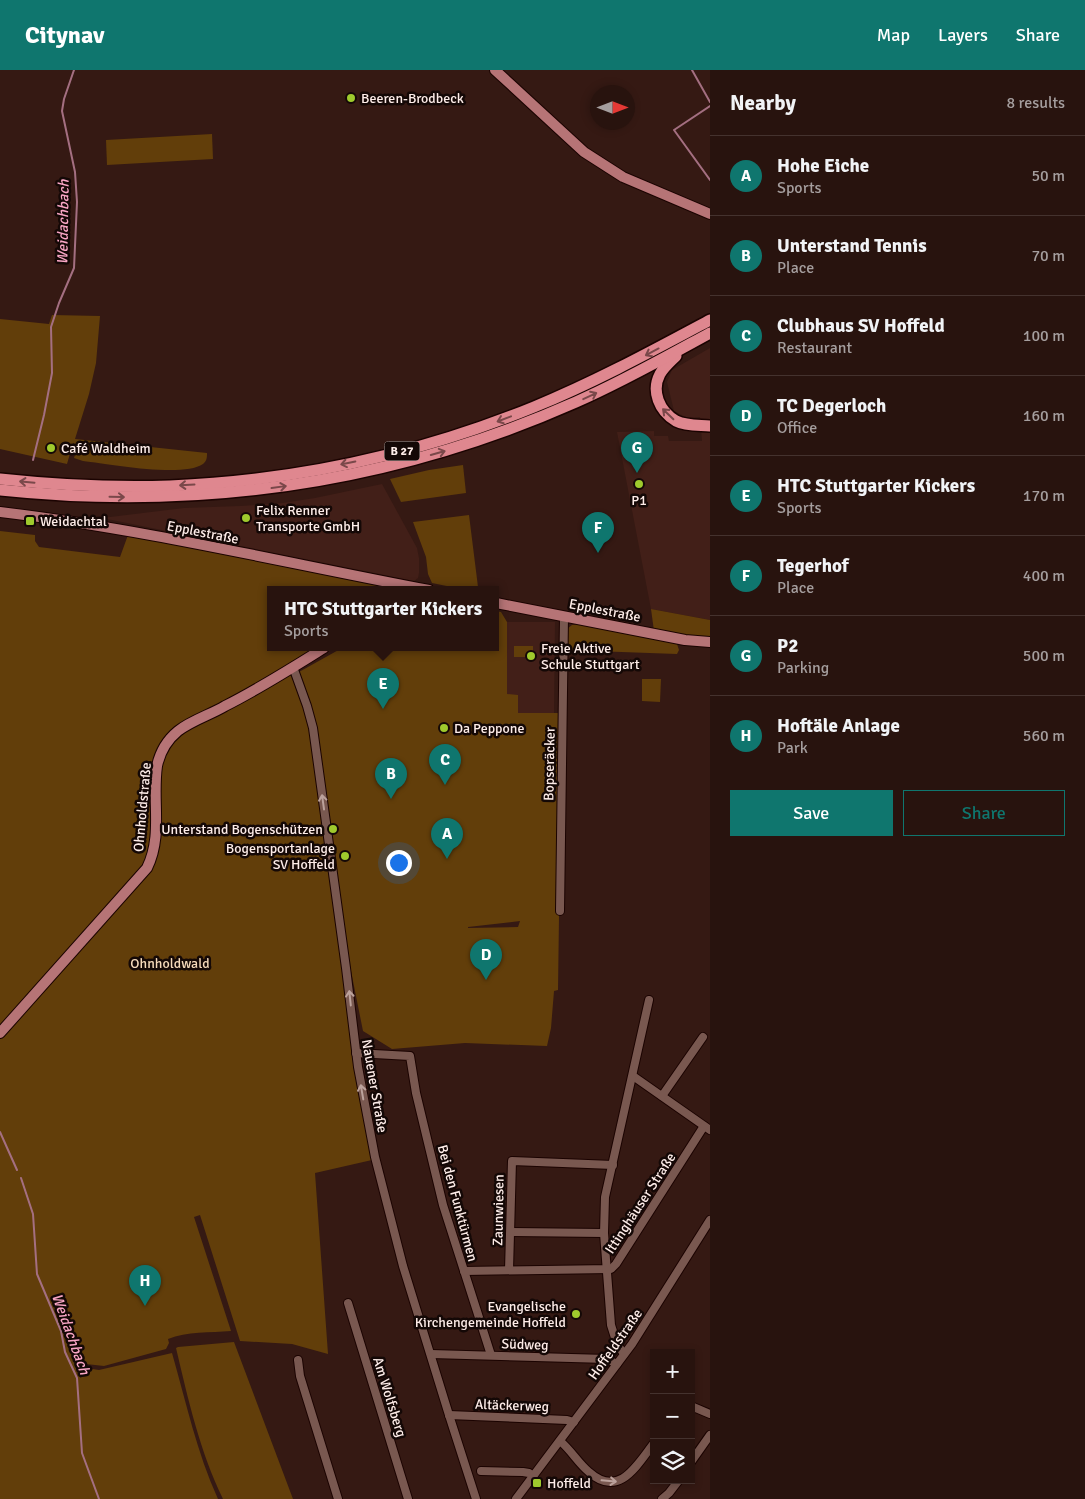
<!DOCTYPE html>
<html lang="en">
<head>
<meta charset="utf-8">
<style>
	:root { --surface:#28130e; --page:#301c17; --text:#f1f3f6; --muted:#a59e9e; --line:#44322e; --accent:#0f766e }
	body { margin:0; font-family:Signika,sans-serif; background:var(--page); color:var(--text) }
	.controls { position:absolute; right:15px; bottom:15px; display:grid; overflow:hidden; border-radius:0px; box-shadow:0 2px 8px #0003 }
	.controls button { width:45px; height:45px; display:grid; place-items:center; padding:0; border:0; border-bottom:1px solid var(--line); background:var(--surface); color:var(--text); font:25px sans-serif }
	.compass { position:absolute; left:590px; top:15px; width:45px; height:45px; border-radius:50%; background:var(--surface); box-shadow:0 2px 8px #0003; rotate:90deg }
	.you { position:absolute; left:398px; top:792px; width:18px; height:18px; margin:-12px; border:4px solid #fff; border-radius:50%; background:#1a73e8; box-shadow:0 0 0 8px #1a73e833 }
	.badge { display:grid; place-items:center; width:32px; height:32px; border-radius:50%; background:var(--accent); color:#fff; font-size:16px; font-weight:700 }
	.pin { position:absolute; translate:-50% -41px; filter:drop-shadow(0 1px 2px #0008) }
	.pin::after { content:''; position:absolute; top:26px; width:18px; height:15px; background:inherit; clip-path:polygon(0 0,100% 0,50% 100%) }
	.popup { position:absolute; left:267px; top:516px; width:232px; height:65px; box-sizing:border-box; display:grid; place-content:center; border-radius:0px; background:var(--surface); filter:drop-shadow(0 1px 4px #0005); font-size:16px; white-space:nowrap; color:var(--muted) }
	.popup b { font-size:19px; color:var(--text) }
	.popup::after { content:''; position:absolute; left:50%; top:100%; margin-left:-10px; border:10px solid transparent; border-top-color:var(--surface) }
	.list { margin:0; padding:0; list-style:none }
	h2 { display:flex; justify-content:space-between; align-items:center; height:65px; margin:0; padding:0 20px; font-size:21px }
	h2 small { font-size:16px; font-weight:400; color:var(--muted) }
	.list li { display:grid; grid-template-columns:32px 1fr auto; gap:15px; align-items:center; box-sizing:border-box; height:80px; padding:0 20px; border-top:1px solid var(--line) }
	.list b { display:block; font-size:19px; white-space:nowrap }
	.list p { margin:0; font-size:16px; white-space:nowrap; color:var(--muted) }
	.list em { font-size:16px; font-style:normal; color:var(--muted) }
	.actions { display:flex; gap:10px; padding:15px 20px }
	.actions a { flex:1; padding:11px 0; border:1px solid var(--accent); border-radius:0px; text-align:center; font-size:18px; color:var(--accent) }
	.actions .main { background:var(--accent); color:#fff }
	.icon { flex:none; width:28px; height:28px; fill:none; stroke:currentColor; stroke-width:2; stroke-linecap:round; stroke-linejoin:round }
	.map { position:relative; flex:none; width:710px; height:1429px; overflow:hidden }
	header { display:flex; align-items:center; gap:30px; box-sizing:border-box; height:70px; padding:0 25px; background:var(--accent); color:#fff }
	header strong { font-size:24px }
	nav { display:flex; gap:28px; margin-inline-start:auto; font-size:18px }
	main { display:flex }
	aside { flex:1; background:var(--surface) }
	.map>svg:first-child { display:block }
</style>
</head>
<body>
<header>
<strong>Citynav</strong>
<nav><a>Map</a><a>Layers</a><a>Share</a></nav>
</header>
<main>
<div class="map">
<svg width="710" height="1429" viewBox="0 0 710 1429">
	<rect width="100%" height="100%" fill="#351913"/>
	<!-- built -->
	<g fill="#421f18">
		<polygon points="710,278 710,550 651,539 617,362 654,361 654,366 668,366 669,371 702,371 700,347 687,348 674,341 667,312 672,300"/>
		<polygon points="382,414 417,478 419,488 419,503 418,508 414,511 102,448 184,438 240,436 283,433 315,428"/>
		<polygon points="507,552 555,552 554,643 518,643 518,625 507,625"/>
	</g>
	<!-- green -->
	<g fill="#623e0a" fill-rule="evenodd">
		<polygon points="212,64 213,89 107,95 106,70"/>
		<path d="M52,245L100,246L96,293L89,324L75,369L207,383C207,387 207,391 203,394C183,408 109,394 83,391L74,388L78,375L73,373L67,394L0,379V249L49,254Z"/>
		<polygon points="463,395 466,423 401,432 390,409 429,400"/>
		<polygon points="469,445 478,517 470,517 466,520 432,513 428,504 426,487 413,452"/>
		<path d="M0,461L35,465V471L39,477L120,487L128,465L296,497L388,517L389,520H270V578H314L290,595L299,602L342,578H496V541L501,542L507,552V624L518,625V643H565L559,847L558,920L554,921L551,958L547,976L465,973L392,979L363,961L345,871L372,1090L315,1103L328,1284L292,1274L240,1271L200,1145L194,1147L231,1261C210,1263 187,1261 168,1269L169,1273L166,1279L104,1296L86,1294V1298L99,1300L172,1283C186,1332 197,1383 218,1429H0ZM520,851L518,857L468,858V857Z"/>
		<polygon points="651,539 710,550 710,567 699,569 654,561"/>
		<polygon points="580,554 672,571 677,574 679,580 677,584 566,580 567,559 572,555"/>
		<rect x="514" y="576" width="19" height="11"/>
		<polygon points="642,609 661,609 660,632 642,631"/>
		<path d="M234,1272L293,1429H223C200,1382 188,1329 176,1278L178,1277Z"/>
	</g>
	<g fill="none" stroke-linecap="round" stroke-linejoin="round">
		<!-- stream -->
		<g stroke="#a46f81" stroke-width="2">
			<polyline points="692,0 710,32"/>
			<polyline points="710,36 674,60 710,110"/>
			<polyline points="33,390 44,345 52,303 51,257 59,233 74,198 77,132 75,102 62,41 64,29 74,0"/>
			<polyline points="0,1062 17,1100"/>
			<polyline points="21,1108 33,1144 37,1204 61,1261 65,1282 77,1308 82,1383 99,1429"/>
		</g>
		<defs>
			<g id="minor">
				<polyline points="293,597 307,636 313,658 346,898 358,997 375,1087 403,1196 449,1345 476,1429"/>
				<polyline points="560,841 564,547"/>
				<polyline points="356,983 410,986 416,1023 443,1135 491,1285"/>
				<polyline points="633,1006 710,1060"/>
				<polyline points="662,1026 703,967"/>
				<polyline points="511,1162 604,1163"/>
				<polyline points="509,1200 512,1091 613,1095"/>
				<polyline points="464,1201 611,1199 616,1194 704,1056"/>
				<polyline points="348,1233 408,1429"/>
				<polyline points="431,1284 607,1289 617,1294"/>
				<polyline points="624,1284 617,1274 611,1255 604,1163 605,1127 649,930"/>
				<polyline points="298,1290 300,1306 338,1429"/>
				<polyline points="691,1336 710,1344"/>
				<polyline points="449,1345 567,1350 574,1352"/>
				<path d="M560,1371C571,1380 578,1393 589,1402C619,1429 637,1395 654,1373"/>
				<polyline points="691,1392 710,1365"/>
				<polyline points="481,1401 523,1402 529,1403 533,1406"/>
				<polyline points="516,1429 632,1274 710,1150"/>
				<polyline points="662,1429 669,1423 679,1410"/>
			</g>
			<g id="major">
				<polyline points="495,0 584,82 623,107 710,144"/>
				<path d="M0,442C144,459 286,493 429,520"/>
				<polyline points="496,533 685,570 710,572"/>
				<path d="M0,963L147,798C163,766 152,731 157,696C160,682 167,670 178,661C192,650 210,645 225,636C259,619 292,598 324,578"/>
			</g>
			<g id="highway">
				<path d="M676,286C670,292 664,297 660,304C651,321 659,341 676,351C686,356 699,355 710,356"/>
				<path d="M0,409C56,415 113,418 170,416C294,411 419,384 534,337C595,312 652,281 710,250"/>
				<path d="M0,420C199,441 393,413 576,332C622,312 666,287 710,263"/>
			</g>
		</defs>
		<!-- minor casing -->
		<use href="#minor" stroke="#1b0301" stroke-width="10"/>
		<!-- major casing -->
		<use href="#major" stroke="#1b0301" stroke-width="12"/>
		<!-- highway casing -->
		<use href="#highway" stroke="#1b0301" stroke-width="14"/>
		<!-- minor -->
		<use href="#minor" stroke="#795850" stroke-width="8"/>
		<!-- major -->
		<use href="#major" stroke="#b67476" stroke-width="10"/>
		<!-- highway -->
		<use href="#highway" stroke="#df878f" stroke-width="11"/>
	</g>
	<!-- one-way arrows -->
	<defs><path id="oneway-shaft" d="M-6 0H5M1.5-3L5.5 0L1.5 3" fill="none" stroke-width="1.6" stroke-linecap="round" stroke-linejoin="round" transform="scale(1.25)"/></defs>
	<g stroke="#7a484a">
		<use href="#oneway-shaft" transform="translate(652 282) rotate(152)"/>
		<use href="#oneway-shaft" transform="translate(590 326) rotate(-25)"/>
		<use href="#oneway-shaft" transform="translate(668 344) rotate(-136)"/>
		<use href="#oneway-shaft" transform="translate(504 349) rotate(159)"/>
		<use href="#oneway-shaft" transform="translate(438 383) rotate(-16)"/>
		<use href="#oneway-shaft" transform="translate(348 393) rotate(168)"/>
		<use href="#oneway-shaft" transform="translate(27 412) rotate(-175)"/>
		<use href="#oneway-shaft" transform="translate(187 415) rotate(177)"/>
		<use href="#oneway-shaft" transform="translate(279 417) rotate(-8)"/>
		<use href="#oneway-shaft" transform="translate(117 427) rotate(1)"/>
	</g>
	<g stroke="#bca29c">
		<use href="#oneway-shaft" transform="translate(323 732) rotate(-98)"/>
		<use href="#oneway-shaft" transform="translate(350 928) rotate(-96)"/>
		<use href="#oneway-shaft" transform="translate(362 1022) rotate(-100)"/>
		<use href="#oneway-shaft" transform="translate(609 1411) rotate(5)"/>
	</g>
	<!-- markers -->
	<g fill="#9fca2d" stroke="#140806" stroke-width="2">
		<circle cx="351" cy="28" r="5"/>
		<circle cx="51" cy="378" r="5"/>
		<circle cx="639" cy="414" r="5"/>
		<circle cx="246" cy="448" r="5"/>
		<rect x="25" y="446" width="10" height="10" rx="2.5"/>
		<circle cx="531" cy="586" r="5"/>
		<circle cx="444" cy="658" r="5"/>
		<circle cx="333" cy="759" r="5"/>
		<circle cx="345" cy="786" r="5"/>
		<circle cx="576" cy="1244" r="5"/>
		<rect x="532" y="1408" width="10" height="10" rx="2.5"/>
	</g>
	<g text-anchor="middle" stroke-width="5" stroke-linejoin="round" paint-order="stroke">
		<!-- shield labels -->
		<rect fill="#140806" stroke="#b8a8a5" stroke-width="1" x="384.5" y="371.5" width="35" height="19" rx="4"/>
		<g font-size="12" font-weight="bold" fill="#feede9">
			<text x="402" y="385">B 27</text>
		</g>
		<!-- poi labels -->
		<g font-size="14" fill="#feede9" stroke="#140806" text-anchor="start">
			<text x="361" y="33">Beeren-Brodbeck</text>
			<text x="61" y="383">Café Waldheim</text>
			<text x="639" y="435" text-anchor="middle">P1</text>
			<text x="256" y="445">Felix Renner<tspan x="256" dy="16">Transporte GmbH</tspan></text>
			<text x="40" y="456">Weidachtal</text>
			<text x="541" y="583">Freie Aktive<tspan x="541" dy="16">Schule Stuttgart</tspan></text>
			<text x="454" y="663">Da Peppone</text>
			<text x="323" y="764" text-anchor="end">Unterstand Bogenschützen</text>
			<text x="335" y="783" text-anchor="end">Bogensportanlage<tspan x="335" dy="16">SV Hoffeld</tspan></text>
			<text x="566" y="1241" text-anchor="end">Evangelische<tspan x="566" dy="16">Kirchengemeinde Hoffeld</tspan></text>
			<text x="547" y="1418">Hoffeld</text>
		</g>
		<!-- street labels -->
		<g font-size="14" fill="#feede9" stroke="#140806">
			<text transform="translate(203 462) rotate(11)" y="5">Epplestraße</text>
			<text transform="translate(605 540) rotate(11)" y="5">Epplestraße</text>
			<text transform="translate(549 694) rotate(-89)" y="5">Bopseräcker</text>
			<text transform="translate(142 737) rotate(-85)" y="5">Ohnholdstraße</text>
			<text transform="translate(375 1016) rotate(80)" y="5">Nauener Straße</text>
			<text transform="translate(458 1133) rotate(75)" y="5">Bei den Funktürmen</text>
			<text transform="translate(640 1133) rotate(-57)" y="5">Ittinghäuser Straße</text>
			<text transform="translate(498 1140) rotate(-89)" y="5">Zaunwiesen</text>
			<text transform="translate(525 1274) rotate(2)" y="5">Südweg</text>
			<text transform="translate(615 1274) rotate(-55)" y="5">Hoffeldstraße</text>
			<text transform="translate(390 1327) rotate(73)" y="5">Am Wolfsberg</text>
			<text transform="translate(512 1335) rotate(2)" y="5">Altäckerweg</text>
		</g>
		<!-- park labels -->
		<g font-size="14" fill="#f6dabb" stroke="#140806">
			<text x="170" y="898">Ohnholdwald</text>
		</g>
		<!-- water labels -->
		<g font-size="15" font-style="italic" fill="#f9a6c5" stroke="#140806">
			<text transform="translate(63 152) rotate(-89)" y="5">Weidachbach</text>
			<text transform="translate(71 1264) rotate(70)" y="5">Weidachbach</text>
		</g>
	</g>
</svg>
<div class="controls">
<button>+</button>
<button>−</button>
<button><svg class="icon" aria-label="layers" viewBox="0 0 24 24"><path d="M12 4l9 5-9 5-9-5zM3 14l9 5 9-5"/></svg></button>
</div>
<svg class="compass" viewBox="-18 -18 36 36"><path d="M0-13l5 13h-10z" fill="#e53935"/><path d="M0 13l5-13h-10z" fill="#a59e9e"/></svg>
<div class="you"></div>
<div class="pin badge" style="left:447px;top:789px">A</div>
<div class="pin badge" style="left:391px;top:729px">B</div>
<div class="pin badge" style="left:445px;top:715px">C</div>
<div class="pin badge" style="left:486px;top:910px">D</div>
<div class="pin badge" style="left:383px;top:639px">E</div>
<div class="popup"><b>HTC Stuttgarter Kickers</b>Sports</div>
<div class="pin badge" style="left:598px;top:483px">F</div>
<div class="pin badge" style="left:637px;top:403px">G</div>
<div class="pin badge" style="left:145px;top:1236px">H</div>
</div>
<aside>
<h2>Nearby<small>8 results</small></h2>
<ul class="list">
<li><span class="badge">A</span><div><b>Hohe Eiche</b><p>Sports</p></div><em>50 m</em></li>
<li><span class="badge">B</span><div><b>Unterstand Tennis</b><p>Place</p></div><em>70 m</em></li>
<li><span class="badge">C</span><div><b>Clubhaus SV Hoffeld</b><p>Restaurant</p></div><em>100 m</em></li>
<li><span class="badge">D</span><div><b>TC Degerloch</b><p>Office</p></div><em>160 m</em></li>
<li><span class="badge">E</span><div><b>HTC Stuttgarter Kickers</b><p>Sports</p></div><em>170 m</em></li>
<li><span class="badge">F</span><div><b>Tegerhof</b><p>Place</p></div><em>400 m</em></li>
<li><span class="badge">G</span><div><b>P2</b><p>Parking</p></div><em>500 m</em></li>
<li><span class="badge">H</span><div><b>Hoftäle Anlage</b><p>Park</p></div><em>560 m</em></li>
</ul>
<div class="actions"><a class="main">Save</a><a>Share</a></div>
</aside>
</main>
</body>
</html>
